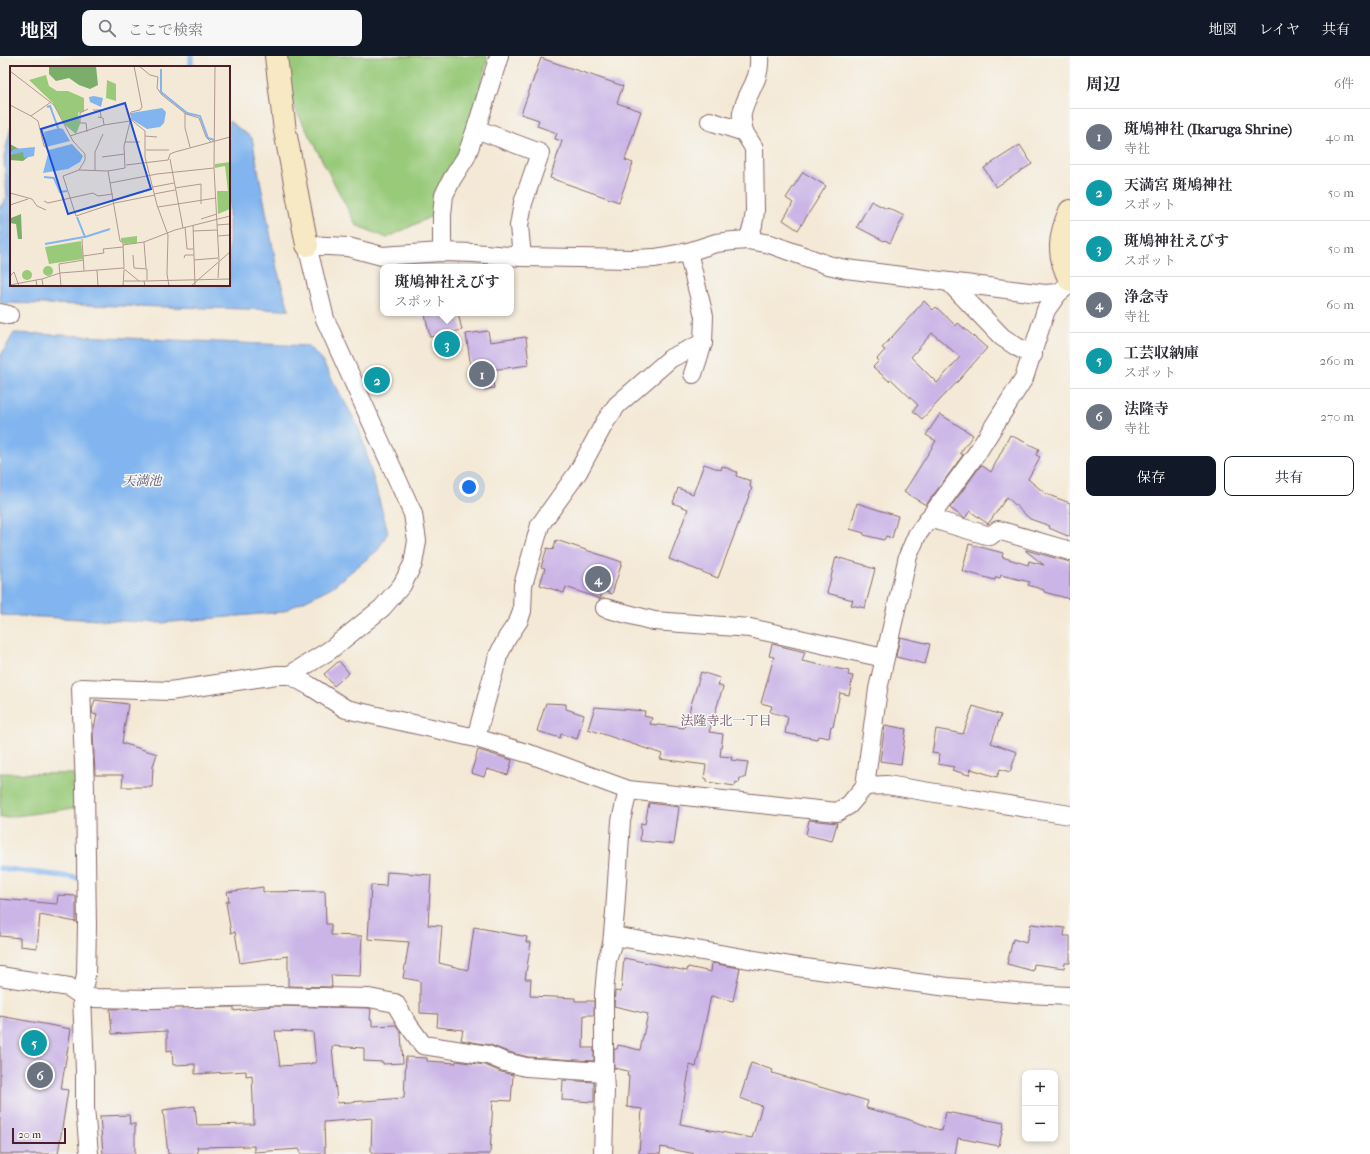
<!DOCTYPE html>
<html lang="ja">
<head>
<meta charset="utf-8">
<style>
	:root { --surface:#fff; --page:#f7f7f7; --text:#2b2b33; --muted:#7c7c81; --line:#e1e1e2; --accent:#111827 }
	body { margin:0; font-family:"IM FELL French Canon","Noto Serif JP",serif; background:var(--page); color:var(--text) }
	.controls { position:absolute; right:12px; bottom:12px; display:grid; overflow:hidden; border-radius:8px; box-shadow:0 2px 6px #0003 }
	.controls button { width:36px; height:36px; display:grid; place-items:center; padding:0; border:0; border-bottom:1px solid var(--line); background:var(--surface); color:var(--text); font:20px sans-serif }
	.scale { position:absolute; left:12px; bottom:10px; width:54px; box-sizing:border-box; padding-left:4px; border:2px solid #4a1f2b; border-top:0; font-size:11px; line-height:14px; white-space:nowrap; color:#4a1f2b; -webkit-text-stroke:3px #f6f6f2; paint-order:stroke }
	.you { position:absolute; left:469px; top:431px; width:14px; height:14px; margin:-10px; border:3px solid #fff; border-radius:50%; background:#1a73e8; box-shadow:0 0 0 6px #1a73e833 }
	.badge { display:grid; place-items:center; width:26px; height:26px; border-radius:50%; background:var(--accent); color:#fff; font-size:13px; font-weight:700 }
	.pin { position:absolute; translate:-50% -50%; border:2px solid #fff; box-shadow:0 1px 4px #0006 }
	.popup { position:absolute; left:380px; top:208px; width:134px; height:52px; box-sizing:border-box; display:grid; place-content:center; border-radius:8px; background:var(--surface); filter:drop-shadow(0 1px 3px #0005); font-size:13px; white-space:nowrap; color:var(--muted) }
	.popup b { font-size:15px; color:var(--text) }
	.popup::after { content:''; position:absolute; left:50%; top:100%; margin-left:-8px; border:8px solid transparent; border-top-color:var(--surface) }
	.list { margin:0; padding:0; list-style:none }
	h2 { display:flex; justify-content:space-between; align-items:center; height:52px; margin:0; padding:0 16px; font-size:17px }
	h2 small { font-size:13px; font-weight:400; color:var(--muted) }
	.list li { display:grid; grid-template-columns:26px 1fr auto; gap:12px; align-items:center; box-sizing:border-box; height:56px; padding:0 16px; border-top:1px solid var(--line) }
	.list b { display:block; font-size:15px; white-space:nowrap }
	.list p { margin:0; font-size:13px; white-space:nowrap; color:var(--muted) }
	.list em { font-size:13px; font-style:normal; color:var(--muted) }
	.actions { display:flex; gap:8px; padding:12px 16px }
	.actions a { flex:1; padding:9px 0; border:1px solid var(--accent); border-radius:8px; text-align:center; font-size:14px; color:var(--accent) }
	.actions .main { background:var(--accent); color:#fff }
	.icon { flex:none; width:22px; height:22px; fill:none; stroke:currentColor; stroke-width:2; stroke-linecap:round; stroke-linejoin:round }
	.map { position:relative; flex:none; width:1070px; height:1098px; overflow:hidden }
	header { display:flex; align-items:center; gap:24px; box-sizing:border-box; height:56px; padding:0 20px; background:var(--accent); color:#fff }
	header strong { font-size:19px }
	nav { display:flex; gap:22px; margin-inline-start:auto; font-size:14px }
	.search { width:280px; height:36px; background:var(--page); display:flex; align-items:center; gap:10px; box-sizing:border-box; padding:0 14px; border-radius:8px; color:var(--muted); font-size:15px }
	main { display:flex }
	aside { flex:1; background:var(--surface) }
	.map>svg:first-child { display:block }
</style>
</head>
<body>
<header>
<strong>地図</strong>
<div class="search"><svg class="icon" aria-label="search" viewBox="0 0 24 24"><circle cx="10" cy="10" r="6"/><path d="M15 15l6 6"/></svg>ここで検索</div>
<nav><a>地図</a><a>レイヤ</a><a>共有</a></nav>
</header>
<main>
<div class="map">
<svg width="1070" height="1098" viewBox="0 0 1070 1098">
	<rect width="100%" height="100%" fill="#f6f6f2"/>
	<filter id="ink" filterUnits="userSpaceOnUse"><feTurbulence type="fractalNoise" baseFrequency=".025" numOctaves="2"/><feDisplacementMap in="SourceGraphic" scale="8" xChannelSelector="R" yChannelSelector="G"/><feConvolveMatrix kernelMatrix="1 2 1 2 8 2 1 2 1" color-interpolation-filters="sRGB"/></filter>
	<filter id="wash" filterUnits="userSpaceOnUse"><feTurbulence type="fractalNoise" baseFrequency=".012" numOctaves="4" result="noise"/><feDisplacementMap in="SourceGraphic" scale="16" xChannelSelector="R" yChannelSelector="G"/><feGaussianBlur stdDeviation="0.9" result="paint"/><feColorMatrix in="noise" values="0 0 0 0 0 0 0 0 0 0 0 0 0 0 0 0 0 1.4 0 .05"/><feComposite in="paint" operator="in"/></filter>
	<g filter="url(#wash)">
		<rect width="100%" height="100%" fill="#f4e9d6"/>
		<!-- green -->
		<g fill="#99ca7a" stroke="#727452">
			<polygon points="286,0 487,0 487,5 465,90 432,160 387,182 356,169 288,39"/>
			<polygon points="0,717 75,718 76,752 0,762"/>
		</g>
		<!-- water -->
		<g fill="#82b5ef" stroke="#666a8d">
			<polygon points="229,65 252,82 277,213 289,254 3,247 0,245 0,151 7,141 4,101 11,70 11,229 229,229"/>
			<polygon points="14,277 308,290 321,303 359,372 388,476 378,494 332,531 282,556 162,567 0,559 0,301"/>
		</g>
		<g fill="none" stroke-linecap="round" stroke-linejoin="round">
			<!-- stream -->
			<g stroke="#82b5ef" stroke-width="5.5">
				<polyline points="191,0 191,11"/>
				<polyline points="0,812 78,822"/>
			</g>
		</g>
		<g id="blocks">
			<!-- building -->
			<g fill="#cbb5e7" fill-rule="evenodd">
				<polygon points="541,2 623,30 617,47 641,55 625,104 633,107 619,146 550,122 562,85 555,83 557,77 537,70 539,64 521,58"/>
				<polygon points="1020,89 1032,108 996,131 984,112"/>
				<polygon points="803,116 826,130 798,174 783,164 793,147 786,142"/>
				<polygon points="871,145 887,153 888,152 904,160 890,187 885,184 884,185 857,171"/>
				<path d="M924,245L933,254L936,251L956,270L958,267L987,292L960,323L922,363L913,355L918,349L891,323L889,325L873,311L879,305L877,303L885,294L882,292ZM932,277L960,301L937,327L911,301Z"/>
				<polygon points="434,257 458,257 462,274 430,281 425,259"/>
				<polygon points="488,275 490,286 526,281 529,309 491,314 494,332 480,334 478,317 472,318 466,278"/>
				<polygon points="940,358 973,379 960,397 963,399 926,449 904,436 936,385 926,379"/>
				<polygon points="1010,379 1039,393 1036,399 1040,401 1028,423 1046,438 1070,447 1070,481 1049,472 1050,470 1030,463 1007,441 988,468 970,455 965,462 961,460 950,452 981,409 991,416"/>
				<polygon points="704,408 721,414 722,410 737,416 736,420 751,425 750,431 752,432 718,522 669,503 688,453 673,447 678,432 693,438"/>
				<polygon points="857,447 898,460 892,482 886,480 884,484 864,479 864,477 850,473"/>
				<polygon points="556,484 622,506 612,538 603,535 600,543 566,531 564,537 540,529 545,512 541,511 547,492 553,494"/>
				<polygon points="969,488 1003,497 1002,501 1028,509 1029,505 1044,509 1026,495 1026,494 1070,506 1070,543 1044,536 1044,534 1028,529 1030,526 1001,519 1000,522 996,521 995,524 962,515"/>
				<polygon points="836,501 865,509 865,510 875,513 865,552 851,549 853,544 827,537"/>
				<polygon points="900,581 930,588 925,608 896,601"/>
				<polygon points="772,588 805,596 802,605 849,615 848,619 853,620 849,639 840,637 833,671 831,670 829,682 818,680 817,683 785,677 788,661 770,656 772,650 761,647 774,601 769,600"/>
				<polygon points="339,605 349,617 334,630 324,618"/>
				<polygon points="701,616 720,622 718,629 723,631 709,676 723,678 720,700 732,701 731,704 748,706 745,722 740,722 739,727 736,726 735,730 707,726 707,723 704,722 706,709 660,703 662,698 588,673 595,651 645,655 644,660 652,662 650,668 684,672"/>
				<polygon points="95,644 128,648 122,687 157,698 153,710 152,731 122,731 123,719 95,719 93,676 97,659 93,658 92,654"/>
				<polygon points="546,647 566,648 566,653 584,659 577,683 561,678 560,682 537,675"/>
				<polygon points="973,650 1001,659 991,687 1017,696 1010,716 1000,713 997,721 971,713 969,719 952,714 954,711 938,708 939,698 932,697 936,673 963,678"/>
				<polygon points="885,669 906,673 901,708 880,705"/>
				<polygon points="478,694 512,704 508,719 487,713 484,721 471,717"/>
				<polygon points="649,747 679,751 674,788 640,785 641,767 645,768"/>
				<polygon points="809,764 837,767 832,785 806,779"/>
				<polygon points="387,816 431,819 428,869 442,870 439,907 468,914 474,871 527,881 526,886 531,886 525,923 531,923 530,940 575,942 575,945 594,945 594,959 584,959 583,992 594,992 594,1005 528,1001 508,996 490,989 461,984 463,974 437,971 438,958 420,957 420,925 403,922 409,886 368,883 371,829 386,830"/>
				<polygon points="263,831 263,836 325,835 326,868 331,868 331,879 362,880 360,920 331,919 332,931 288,930 288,900 240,907 235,876 231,877 226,846 229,845 227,836"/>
				<polygon points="58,839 76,840 76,866 40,859 37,892 20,890 20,882 0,880 0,843 57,848"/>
				<polygon points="1031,868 1065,872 1064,880 1070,880 1070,907 1065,907 1064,912 1034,908 1033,915 1007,908 1013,883 1026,887"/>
				<polygon points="624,902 687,915 688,911 711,916 712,907 740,912 733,945 711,940 696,1011 690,1009 680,1068 752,1082 762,1050 740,1042 751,1007 773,1014 772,1017 868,1045 866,1052 904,1062 942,1075 946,1056 1004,1067 999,1090 958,1082 955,1098 695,1098 661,1091 660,1098 639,1098 642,1053 627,1051 629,1020 627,1020 628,1015 614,1012 614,993 617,993 618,989 640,994 648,958 614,950 615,935 621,936"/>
				<path d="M273,950L368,952L371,953L370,964H372V970L396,969L401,977L403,1007L383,1008V1006L364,1005V992L332,990L337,1047L404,1042L406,1001L427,1002V1005L456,1007V1005L485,1009L501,1016L513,1019L511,1045L493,1044L490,1098H374V1096H371L372,1062L324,1066L325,1098H300V1093L254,1096V1090L197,1091L198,1098H168L163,1054L195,1050L197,1069L254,1068L252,1019L246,1020V1015L195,1018V1008L173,1009L172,994L167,995V975L112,978L110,953L234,951V955ZM275,975L313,976L316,1007H311V1008L280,1010Z"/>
				<polygon points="0,960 71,973 61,1033 68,1034 58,1098 0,1098"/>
				<polygon points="563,1024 594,1026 594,1046 562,1044"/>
				<polygon points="129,1059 130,1068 135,1068 135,1098 103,1098 100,1060"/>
			</g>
		</g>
	</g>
	<g filter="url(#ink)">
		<use href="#blocks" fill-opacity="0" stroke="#866667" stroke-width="1"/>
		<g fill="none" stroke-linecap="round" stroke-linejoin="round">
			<defs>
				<g id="street">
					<polyline points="499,0 476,73 540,97 523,147 519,170 522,201"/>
					<polyline points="710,65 744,76 754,92 755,155 753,169 748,184"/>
					<path d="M744,76C743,70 741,62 742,57C747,34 761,26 759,0"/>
					<polyline points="442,196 442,159 444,139 452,123 466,101 476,73"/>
					<polyline points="688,196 704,260 703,287 693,318"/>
					<polyline points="949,226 1002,281 1017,291 1033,299"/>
					<polyline points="0,257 9,259"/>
					<polyline points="929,462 990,480 998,474 1070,495"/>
					<polyline points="605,552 654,565 750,572 884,602"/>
					<polyline points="290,619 310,630 346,653 476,682 533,699 628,734 837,756 849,749 865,730 878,633 908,500 917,479 977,397 1024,322 1046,254 1058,237"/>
					<polyline points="476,682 498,600 507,582 519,564 522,555 523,529 540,469 578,416 605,366 617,349 671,302 703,287"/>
					<polyline points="865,730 887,729 1070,759"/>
					<polyline points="613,880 797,911 948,931 1027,938 1070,940"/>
					<polyline points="0,920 69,931 82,940 92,942 152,943 273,940 369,942 395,947 407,967 423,989 488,999 505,1006 526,1011 604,1016"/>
					<polyline points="89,1098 85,1051 85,1014 82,940 86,918 87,870 85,732 81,632 170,635 277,619 290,619 330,594 382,552 402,529 413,508 417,485 413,458 325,263 307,189 348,191 382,200 442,196 473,197 522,201 632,203 655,202 688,196 716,187 733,185 748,184 770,188 828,209 846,213 1045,238 1058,237 1070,228"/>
					<polyline points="603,1098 605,1035 604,1016 604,938 607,904 612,888 615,856 621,765 628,734"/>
				</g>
				<g id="secondary">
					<polyline points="276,0 285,75 307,189"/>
					<path d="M1070,155C1059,180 1057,200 1070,224"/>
				</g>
			</defs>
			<!-- street casing -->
			<use href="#street" stroke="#866667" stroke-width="20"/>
			<!-- secondary casing -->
			<use href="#secondary" stroke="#866667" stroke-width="24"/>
			<!-- street -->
			<use href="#street" stroke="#fff" stroke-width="18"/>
			<!-- secondary -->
			<use href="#secondary" stroke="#f6e9c3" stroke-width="22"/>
		</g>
	</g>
	<g text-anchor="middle" stroke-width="3" stroke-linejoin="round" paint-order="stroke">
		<!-- water labels -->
		<g font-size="13" font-style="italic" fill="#5e5470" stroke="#f6f6f2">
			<text x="142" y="429">天満池</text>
		</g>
		<!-- neighbourhood labels -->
		<g font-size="13" fill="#77546d" stroke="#f6f6f2">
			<text x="726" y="669">法隆寺北一丁目</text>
		</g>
	</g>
	<!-- overview -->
	<g transform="translate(10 10)">
		<rect width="220" height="220" fill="#f4e9d6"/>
		<path d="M36,9L39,20L47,25H58L74,32V45L68,47L70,58L66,68L55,59L43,37L19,14ZM97,14L106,18V35L96,32ZM220,96V143L208,148L207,125H218L215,100L205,102V98ZM127,170V177L115,178L111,175V172ZM71,175L73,193L39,198L35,181ZM33 205a5 5 0 1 1 10 0a5 5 0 1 1-10 0ZM12 209a5 5 0 1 1 10 0a5 5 0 1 1-10 0Z" fill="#99ca7a"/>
		<path d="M39,0H86L88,19L80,23L69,19L59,12L46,15L39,8ZM0,78L16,87L18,91L13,95L0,94ZM11,148L12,173H8L6,158L0,157L1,152Z" fill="#7aae6a"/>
		<path d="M84,30L93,32L91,41L80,36L79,31ZM152,42L156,46L154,57L150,61L137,63L121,53V47ZM49,62L53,63L60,75L36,81L34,66ZM62,78L73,90L70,96L58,103L33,107L39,84ZM25,81L24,90L14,92L13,86L1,89L0,87L4,83Z" fill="#82b5ef"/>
		<path fill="none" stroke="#82b5ef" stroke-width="2" d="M151,3V26L177,47L190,50L198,72L204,74M37,41L40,40L48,62M34,111L44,112L50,126L57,125M67,151L75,171L100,163M35,178L74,171"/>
		<path fill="none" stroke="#b09892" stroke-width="1" d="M124,0L132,41L130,44L121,46L119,52L135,65V91L147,139L158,169L157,208L159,220M129,0L140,9L148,11L147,22L152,29L176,48L189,52L196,71L201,76M205,0L204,102L209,195M0,5L44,39L63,75L75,88V94L69,104L53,110L66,150L105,137L145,129M0,39L21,50L41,36M83,44H90L91,51M175,47V62L180,81M21,50L28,55L34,80L38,83M88,51L93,52L94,59M77,66L76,57H70V47L78,43M60,70L94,59L120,55M135,70L147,71M115,76H130M136,84H159M92,91L115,88M160,93L173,162M116,99L158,94L160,88L165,86L220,71M69,104L98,105L115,102L114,80L120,56M85,104V86L93,68M98,105L110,175L113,177L114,202M100,117L147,108L204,102M143,121L164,117M165,122L191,118V138M0,127L22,133L27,140L36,144M144,128L165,124M34,135L38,137L83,127L88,130L103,128M0,139L18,133M148,141L206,132M191,153L207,148M183,159L185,220M207,159L220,158M175,161L177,183H184M183,165L207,164M208,170L220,169M72,173L74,205M134,176L136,202M113,179L134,176L165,164L220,150M123,189L124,202L137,203V214M73,190L94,187L93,183L113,181M174,192L175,189H184M184,194L208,192M87,204L88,220M0,210L4,206L9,220M208,212L209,196M32,213L50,207L113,202L129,215H134L135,220M114,215H129M134,215L220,213M0,219L26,214M27,220L26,214L32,213L33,220M51,220L49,198L74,194M113,220L114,204M181,220L220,186"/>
		<path fill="#1d4ed8" fill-opacity="0.15" stroke="#1d4ed8" stroke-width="2" d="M115,37L141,123L58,148L31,63Z"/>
		<rect width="220" height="220" fill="none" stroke="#4a1f2b" stroke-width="2"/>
	</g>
</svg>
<div class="controls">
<button>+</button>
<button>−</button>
</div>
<div class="scale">20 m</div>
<div class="you"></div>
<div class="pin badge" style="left:482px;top:318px;background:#6b7280">1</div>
<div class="pin badge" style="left:377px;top:324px;background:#0f9aa8">2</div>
<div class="pin badge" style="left:447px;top:288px;background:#0f9aa8">3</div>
<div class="popup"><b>斑鳩神社えびす</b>スポット</div>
<div class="pin badge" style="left:598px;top:523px;background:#6b7280">4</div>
<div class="pin badge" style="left:34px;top:987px;background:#0f9aa8">5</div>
<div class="pin badge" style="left:40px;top:1019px;background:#6b7280">6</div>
</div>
<aside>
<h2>周辺<small>6件</small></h2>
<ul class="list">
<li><span class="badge" style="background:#6b7280">1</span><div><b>斑鳩神社 (Ikaruga Shrine)</b><p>寺社</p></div><em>40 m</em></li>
<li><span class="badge" style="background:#0f9aa8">2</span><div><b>天満宮 斑鳩神社</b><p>スポット</p></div><em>50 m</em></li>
<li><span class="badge" style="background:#0f9aa8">3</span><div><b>斑鳩神社えびす</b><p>スポット</p></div><em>50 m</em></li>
<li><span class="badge" style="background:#6b7280">4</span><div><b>浄念寺</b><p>寺社</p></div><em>60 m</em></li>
<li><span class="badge" style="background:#0f9aa8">5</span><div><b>工芸収納庫</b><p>スポット</p></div><em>260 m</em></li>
<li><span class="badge" style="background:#6b7280">6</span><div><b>法隆寺</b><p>寺社</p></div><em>270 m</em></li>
</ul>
<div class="actions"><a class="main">保存</a><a>共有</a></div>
</aside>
</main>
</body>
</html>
